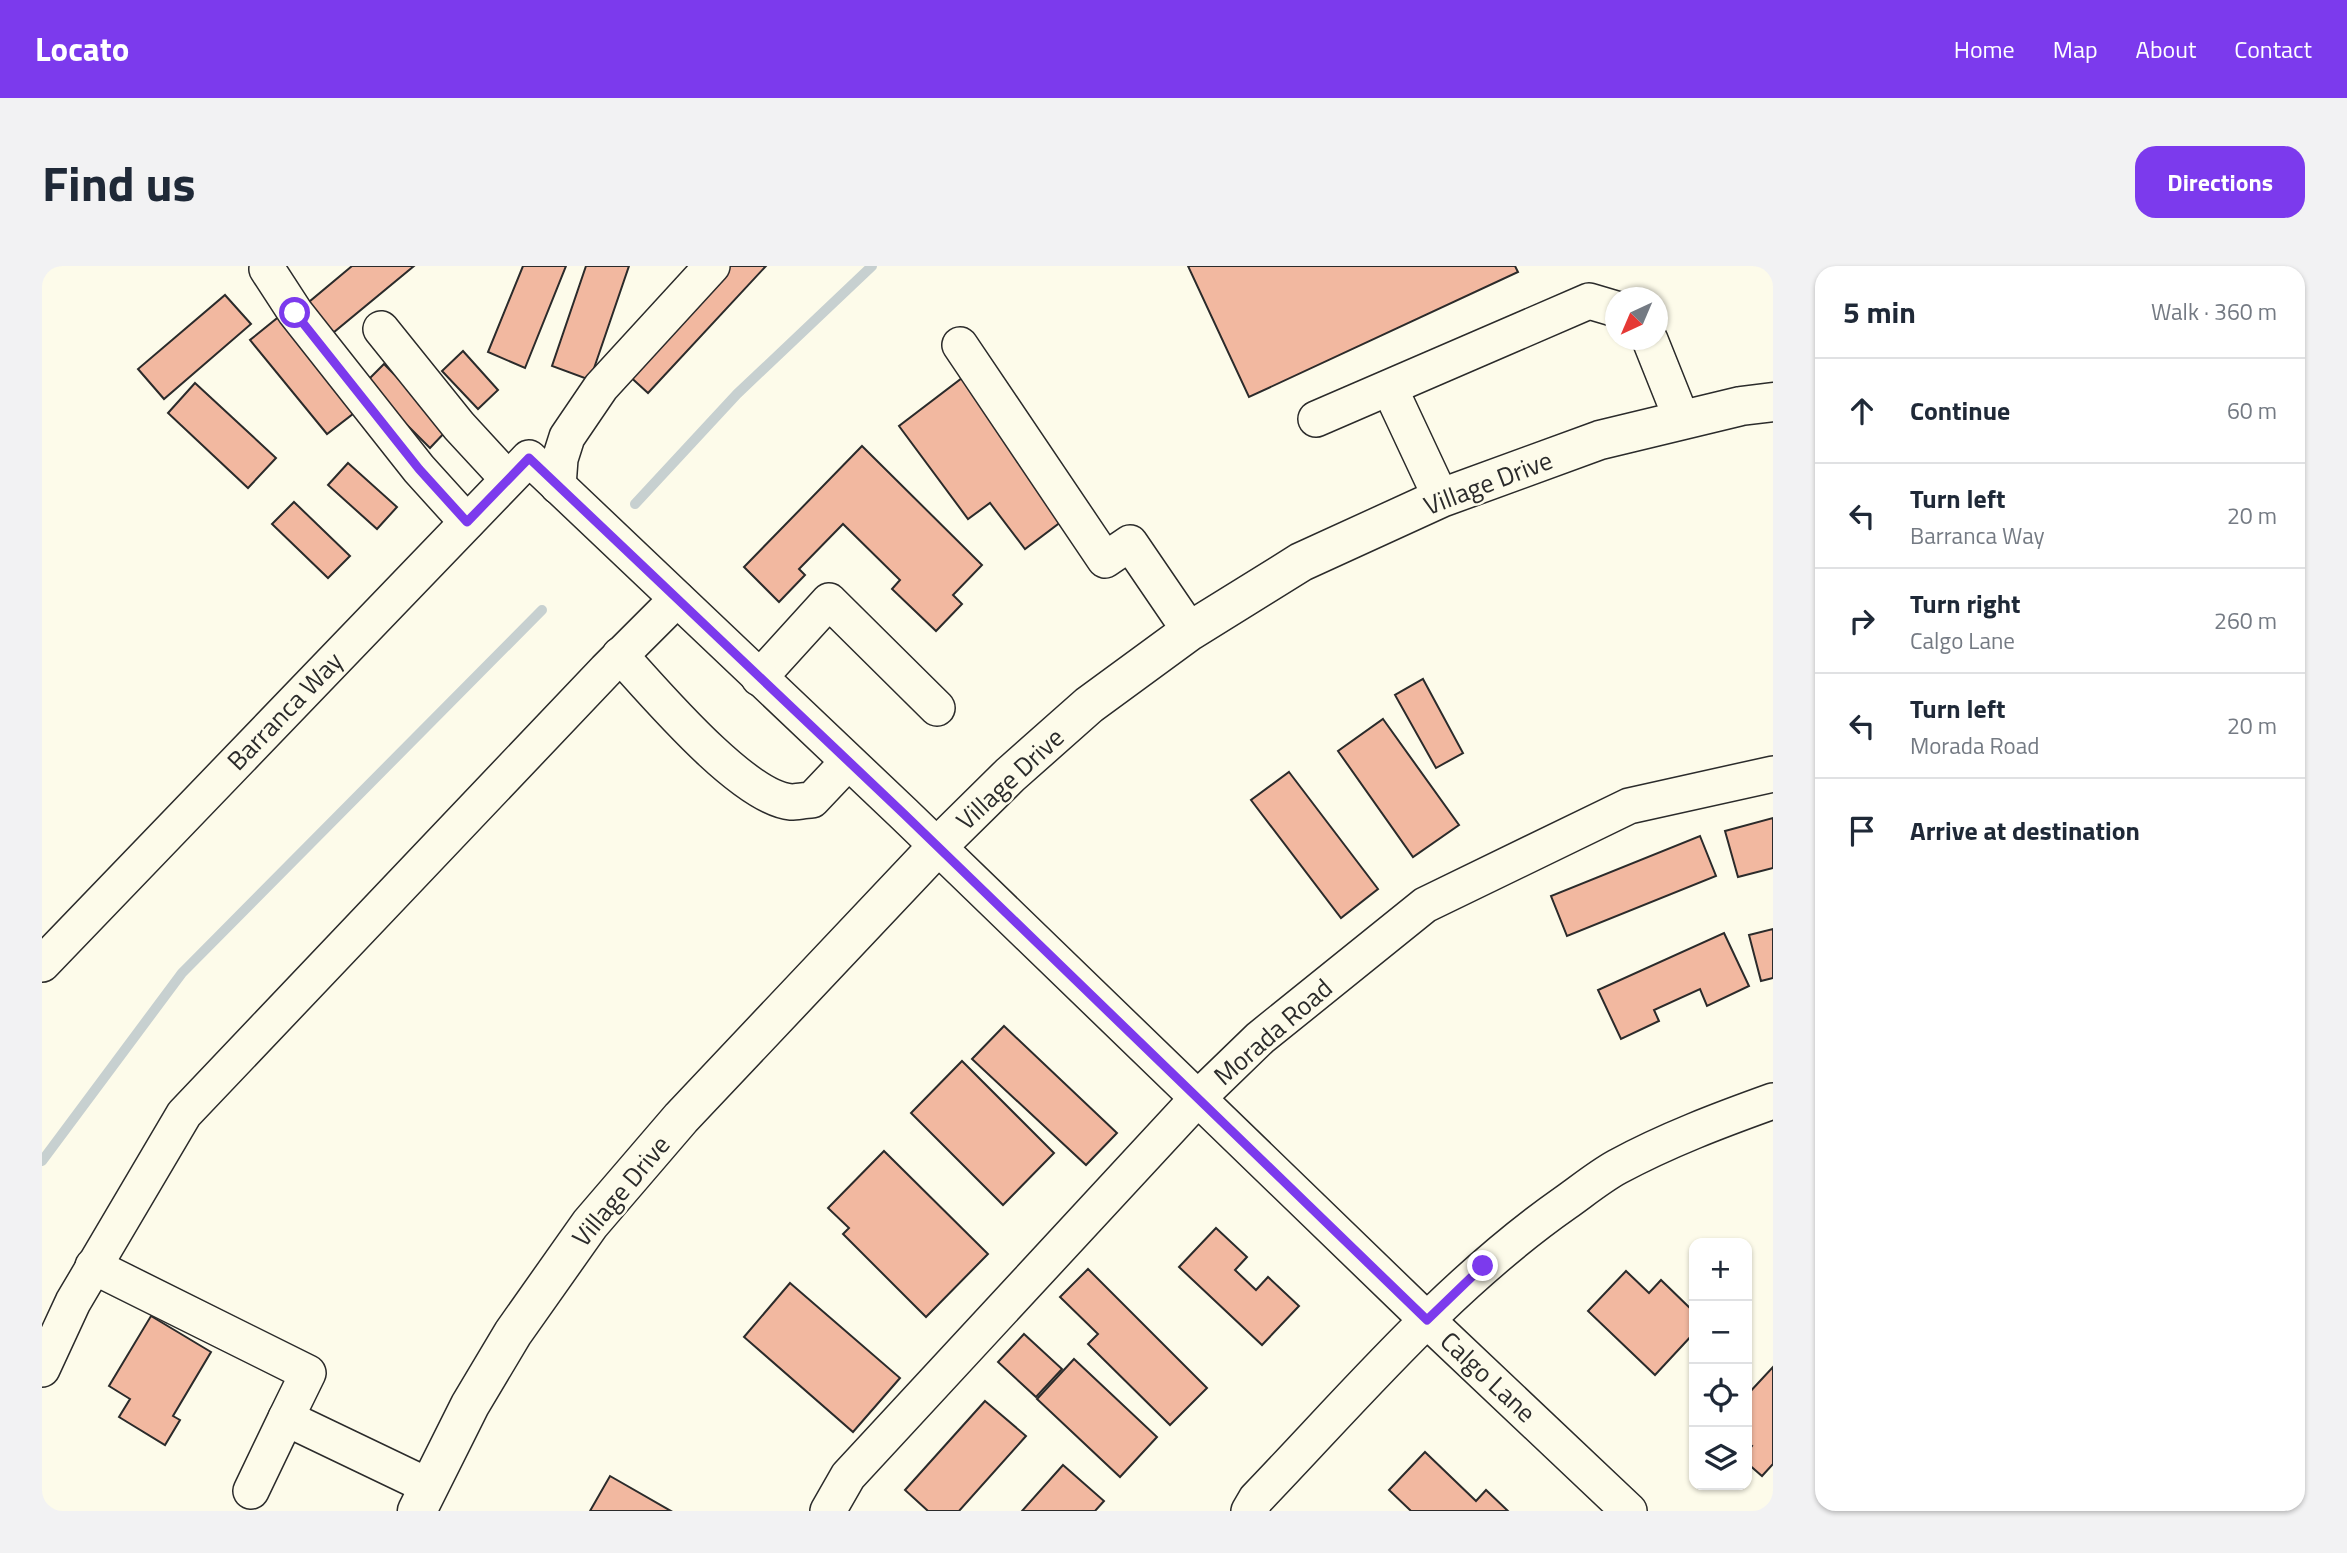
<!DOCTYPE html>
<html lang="en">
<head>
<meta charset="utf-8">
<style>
	:root { --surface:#fff; --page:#f2f2f3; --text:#1f2937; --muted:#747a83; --line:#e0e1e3; --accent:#7c3aed }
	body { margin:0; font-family:"Titillium Web",sans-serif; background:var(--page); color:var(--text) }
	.controls { position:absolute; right:21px; bottom:21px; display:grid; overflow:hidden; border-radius:14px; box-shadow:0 2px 5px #0004 }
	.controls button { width:63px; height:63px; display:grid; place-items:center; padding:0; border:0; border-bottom:2px solid var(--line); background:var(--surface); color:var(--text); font:35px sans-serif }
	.compass { position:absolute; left:1563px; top:21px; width:63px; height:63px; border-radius:50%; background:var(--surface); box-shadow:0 2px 5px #0004; rotate:224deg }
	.stop { position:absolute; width:21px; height:21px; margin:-16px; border:5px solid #7c3aed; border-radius:50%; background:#fff }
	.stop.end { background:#7c3aed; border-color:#fff; box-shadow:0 2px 7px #0008 }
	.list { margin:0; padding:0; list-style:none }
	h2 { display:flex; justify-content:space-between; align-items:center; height:91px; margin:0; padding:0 28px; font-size:30px }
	h2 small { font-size:23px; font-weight:400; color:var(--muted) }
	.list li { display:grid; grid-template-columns:46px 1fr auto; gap:21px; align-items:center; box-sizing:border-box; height:105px; padding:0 28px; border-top:2px solid var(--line) }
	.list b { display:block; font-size:26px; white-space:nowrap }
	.list p { margin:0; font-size:23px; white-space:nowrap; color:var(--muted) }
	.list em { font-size:23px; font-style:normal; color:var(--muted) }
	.icon { flex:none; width:38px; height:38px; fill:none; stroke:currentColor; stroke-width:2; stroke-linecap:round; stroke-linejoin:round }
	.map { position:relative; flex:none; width:1731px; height:1245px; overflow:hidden; border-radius:21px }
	header { display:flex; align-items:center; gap:42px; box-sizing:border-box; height:98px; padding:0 35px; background:var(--accent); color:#fff }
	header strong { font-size:33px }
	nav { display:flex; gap:38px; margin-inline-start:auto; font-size:24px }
	.intro { display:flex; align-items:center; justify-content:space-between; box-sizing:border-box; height:168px; padding:0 42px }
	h1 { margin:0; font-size:49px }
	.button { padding:18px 32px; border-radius:21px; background:var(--accent); color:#fff; font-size:24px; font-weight:700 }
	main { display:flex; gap:42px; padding:0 42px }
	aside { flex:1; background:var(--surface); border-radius:21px; box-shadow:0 2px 5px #0004 }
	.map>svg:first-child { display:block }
</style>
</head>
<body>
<header>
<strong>Locato</strong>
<nav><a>Home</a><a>Map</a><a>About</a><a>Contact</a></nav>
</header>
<div class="intro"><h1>Find us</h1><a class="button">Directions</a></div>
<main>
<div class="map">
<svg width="1731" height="1245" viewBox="0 0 1731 1245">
	<rect width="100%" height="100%" fill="#fdfbea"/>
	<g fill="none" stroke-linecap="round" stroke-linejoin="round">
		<!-- stream -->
		<g stroke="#c7d0d0" stroke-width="10">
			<polyline points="593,238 695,128 830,0"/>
			<polyline points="0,895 140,707 500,344"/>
		</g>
	</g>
	<!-- building -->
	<g fill="#f2b8a0" stroke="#2b2b2b" stroke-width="2">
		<polygon points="310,0 372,0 286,71 261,41"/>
		<polygon points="481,0 524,0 483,102 446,86"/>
		<polygon points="544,0 587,0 548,114 510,100"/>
		<polygon points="684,0 724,0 606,127 584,107"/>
		<polygon points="1146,0 1473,0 1476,6 1207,131"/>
		<polygon points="183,29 209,58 122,133 96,103"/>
		<polygon points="239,49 316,144 285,168 208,74"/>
		<polygon points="421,85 456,124 436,143 400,105"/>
		<polygon points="342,98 406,163 388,182 323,117"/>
		<polygon points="924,109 1028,249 983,283 948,237 926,253 857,160"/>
		<polygon points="153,117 234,192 206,222 126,147"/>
		<polygon points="820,180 940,299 911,329 920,338 894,365 850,323 858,314 801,258 757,303 763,309 737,336 702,301"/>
		<polygon points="306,197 355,241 335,263 286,219"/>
		<polygon points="252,236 308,290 286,312 230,258"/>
		<polygon points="1381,413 1421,487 1394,502 1353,429"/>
		<polygon points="1341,453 1417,559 1371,591 1296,485"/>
		<polygon points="1247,506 1336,623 1299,652 1209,534"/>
		<polygon points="1731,552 1731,602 1696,611 1683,565"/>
		<polygon points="1658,570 1674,610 1525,670 1509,630"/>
		<polygon points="1731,663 1731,712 1719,715 1707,669"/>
		<polygon points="1682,667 1707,720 1665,740 1658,723 1612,744 1617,755 1579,773 1556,724"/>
		<polygon points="962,760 1075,867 1044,899 930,793"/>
		<polygon points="920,795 1012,887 961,939 869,847"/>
		<polygon points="842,885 946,988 884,1051 801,968 807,962 786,942"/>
		<polygon points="1174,962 1205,991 1193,1004 1214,1024 1226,1011 1257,1040 1220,1079 1137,1001"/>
		<polygon points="1046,1003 1165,1122 1128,1159 1046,1078 1056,1068 1018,1031"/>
		<polygon points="1584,1005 1607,1027 1619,1014 1652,1046 1652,1067 1613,1109 1546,1045"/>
		<polygon points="748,1017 858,1112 811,1166 702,1071"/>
		<polygon points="109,1050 169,1086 131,1150 138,1154 123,1179 77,1151 88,1133 67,1120"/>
		<polygon points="982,1068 1020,1103 994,1131 956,1096"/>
		<polygon points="1032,1093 1115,1171 1078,1211 995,1133"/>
		<polygon points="1731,1101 1731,1198 1720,1210 1705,1197 1705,1186 1710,1180 1705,1176 1705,1129"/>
		<polygon points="943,1135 984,1170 917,1245 886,1245 863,1224"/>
		<polygon points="1383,1186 1434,1235 1444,1224 1466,1245 1369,1245 1347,1224"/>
		<polygon points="1021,1199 1062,1235 1053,1245 980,1245"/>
		<polygon points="568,1210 629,1245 548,1245"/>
	</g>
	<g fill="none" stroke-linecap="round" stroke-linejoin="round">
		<defs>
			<g id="minor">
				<polyline points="225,3 253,46 377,203 425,256"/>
				<polyline points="339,63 417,160 466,213"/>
				<polyline points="1608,74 1640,154"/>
				<polyline points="918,79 1063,294 1088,277 1148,365"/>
				<polyline points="1348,123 1399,232"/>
				<polyline points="1274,153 1547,35 1574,43"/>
				<polyline points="516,220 518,193 525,171 559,121 670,0"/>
				<path d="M578,389C611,425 701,532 749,536C755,536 763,534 770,534L806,496"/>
				<polyline points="717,412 787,335 895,442"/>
				<polyline points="0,698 487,192 862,548 1385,1054 1587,1245"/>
				<polyline points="51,1000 266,1107 244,1152 386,1220"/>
				<polyline points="0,1103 31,1036 142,848 564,404 635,333"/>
				<polyline points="209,1225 244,1152"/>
				<polyline points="786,1245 806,1210 1156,832 1218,772 1383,639 1587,540 1731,508"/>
				<path d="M1207,1245L1214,1233C1312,1131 1406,1019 1523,937C1540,925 1557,911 1575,901C1625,874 1678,854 1731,835"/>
			</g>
			<polyline id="major" points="375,1245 428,1139 471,1067 548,958 639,852 895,581 968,509 1047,439 1148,365 1259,296 1399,232 1558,174 1699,140 1731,136"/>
		</defs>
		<!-- minor casing -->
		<use href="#minor" stroke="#2b2b2b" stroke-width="38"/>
		<!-- major casing -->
		<use href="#major" stroke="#2b2b2b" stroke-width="41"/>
		<!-- minor -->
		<use href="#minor" stroke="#fdfbea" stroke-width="35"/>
		<!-- major -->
		<use href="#major" stroke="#fdfbea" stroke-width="38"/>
	</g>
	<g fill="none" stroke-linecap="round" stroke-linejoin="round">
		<!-- route -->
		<polyline stroke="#7c3aed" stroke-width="9" points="253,47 377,203 425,256 487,192 862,548 1385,1054 1441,1000"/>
	</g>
	<g text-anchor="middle" stroke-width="5" stroke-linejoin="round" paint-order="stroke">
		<!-- street labels -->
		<g font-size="26" fill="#2b2b2b" stroke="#fdfbea">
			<text transform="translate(1446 217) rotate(-21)" y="9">Village Drive</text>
			<text transform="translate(243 445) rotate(-46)" y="9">Barranca Way</text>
			<text transform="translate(968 513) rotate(-43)" y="9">Village Drive</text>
			<text transform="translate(1231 766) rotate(-41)" y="9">Morada Road</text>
			<text transform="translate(579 925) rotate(-50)" y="9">Village Drive</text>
			<text transform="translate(1446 1111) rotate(43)" y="9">Calgo Lane</text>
		</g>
	</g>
</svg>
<div class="controls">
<button>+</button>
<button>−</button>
<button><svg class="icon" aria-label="locate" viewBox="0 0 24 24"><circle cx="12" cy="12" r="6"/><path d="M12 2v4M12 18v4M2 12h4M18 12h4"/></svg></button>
<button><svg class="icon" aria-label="layers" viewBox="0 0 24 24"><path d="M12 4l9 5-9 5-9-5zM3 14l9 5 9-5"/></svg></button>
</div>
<svg class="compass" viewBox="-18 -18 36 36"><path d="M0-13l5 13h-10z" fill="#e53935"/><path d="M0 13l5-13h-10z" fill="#747a83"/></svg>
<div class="stop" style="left:253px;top:47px"></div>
<div class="stop end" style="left:1441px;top:1000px"></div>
</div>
<aside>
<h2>5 min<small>Walk · 360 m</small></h2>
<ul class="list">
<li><svg class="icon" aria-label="ahead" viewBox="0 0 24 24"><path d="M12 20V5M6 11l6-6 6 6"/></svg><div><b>Continue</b></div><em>60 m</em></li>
<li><svg class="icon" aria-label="left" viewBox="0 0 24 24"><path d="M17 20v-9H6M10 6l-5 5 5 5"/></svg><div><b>Turn left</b><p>Barranca Way</p></div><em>20 m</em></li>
<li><svg class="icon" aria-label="right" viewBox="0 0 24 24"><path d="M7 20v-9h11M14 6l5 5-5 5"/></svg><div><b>Turn right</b><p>Calgo Lane</p></div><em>260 m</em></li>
<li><svg class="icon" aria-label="left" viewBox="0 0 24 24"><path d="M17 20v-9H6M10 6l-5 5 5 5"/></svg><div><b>Turn left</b><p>Morada Road</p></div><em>20 m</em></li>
<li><svg class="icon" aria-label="arrive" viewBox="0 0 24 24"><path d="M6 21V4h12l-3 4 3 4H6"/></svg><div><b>Arrive at destination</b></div></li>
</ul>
</aside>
</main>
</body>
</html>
